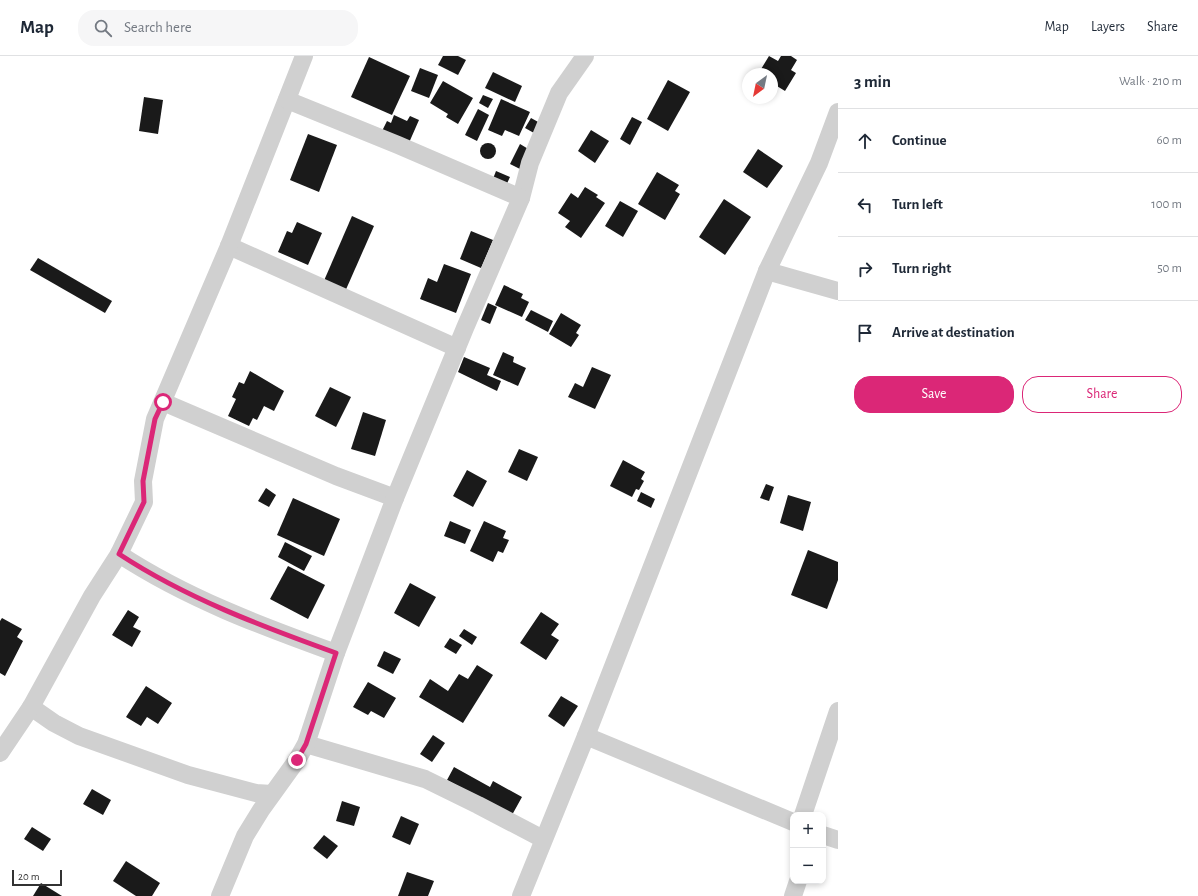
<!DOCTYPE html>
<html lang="en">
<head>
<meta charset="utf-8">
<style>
	:root { --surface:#fff; --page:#f6f6f7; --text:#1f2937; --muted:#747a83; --line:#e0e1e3; --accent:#db2777 }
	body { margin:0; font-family:"Alegreya Sans",sans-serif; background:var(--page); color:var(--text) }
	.controls { position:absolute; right:12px; bottom:12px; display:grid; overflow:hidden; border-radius:8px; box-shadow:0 2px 6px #0003 }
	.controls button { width:36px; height:36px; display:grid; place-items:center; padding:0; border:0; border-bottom:1px solid var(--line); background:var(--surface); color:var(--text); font:20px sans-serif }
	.compass { position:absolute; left:742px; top:12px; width:36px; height:36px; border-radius:50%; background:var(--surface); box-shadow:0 2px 6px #0003; rotate:213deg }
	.scale { position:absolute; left:12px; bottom:10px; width:50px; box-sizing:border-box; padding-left:4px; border:2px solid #333; border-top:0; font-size:11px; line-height:14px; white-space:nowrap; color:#333; -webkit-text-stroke:3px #fff; paint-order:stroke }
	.stop { position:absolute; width:12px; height:12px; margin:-9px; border:3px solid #db2777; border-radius:50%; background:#fff }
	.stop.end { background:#db2777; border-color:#fff; box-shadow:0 1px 4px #0008 }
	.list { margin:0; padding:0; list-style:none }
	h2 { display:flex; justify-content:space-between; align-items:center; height:52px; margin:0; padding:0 16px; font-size:17px }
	h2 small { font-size:13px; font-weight:400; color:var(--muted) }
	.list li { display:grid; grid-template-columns:26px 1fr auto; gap:12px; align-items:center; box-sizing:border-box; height:64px; padding:0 16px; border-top:1px solid var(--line) }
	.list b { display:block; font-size:15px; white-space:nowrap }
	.list em { font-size:13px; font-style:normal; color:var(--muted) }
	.actions { display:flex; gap:8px; padding:12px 16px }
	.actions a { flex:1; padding:9px 0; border:1px solid var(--accent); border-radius:16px; text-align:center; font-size:14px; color:var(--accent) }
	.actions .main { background:var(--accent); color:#fff }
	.icon { flex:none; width:22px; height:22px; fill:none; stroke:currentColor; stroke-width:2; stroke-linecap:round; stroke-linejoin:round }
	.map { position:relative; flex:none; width:838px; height:840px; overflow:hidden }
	header { display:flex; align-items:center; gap:24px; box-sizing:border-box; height:56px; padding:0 20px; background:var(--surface); border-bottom:1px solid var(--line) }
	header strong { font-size:19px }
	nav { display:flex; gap:22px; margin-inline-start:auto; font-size:14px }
	.search { width:280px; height:36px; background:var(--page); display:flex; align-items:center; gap:10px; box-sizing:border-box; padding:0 14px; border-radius:16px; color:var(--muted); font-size:15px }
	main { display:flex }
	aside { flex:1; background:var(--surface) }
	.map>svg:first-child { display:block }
</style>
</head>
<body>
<header>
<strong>Map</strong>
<div class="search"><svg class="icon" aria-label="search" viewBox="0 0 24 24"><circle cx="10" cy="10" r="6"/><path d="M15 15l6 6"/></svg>Search here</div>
<nav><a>Map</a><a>Layers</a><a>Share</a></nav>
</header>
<main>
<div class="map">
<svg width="838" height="840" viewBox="0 0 838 840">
	<rect width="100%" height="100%" fill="#fff"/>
	<!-- building -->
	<g fill="#1a1a1a">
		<polygon points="443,0 458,0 466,4 458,19 438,9"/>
		<polygon points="769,0 778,5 781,0 791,0 797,4 791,14 796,17 785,35 772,27 772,18 758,18"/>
		<polygon points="369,1 410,20 392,59 351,41"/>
		<polygon points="420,12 438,19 429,42 411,35"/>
		<polygon points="493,16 522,30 515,46 485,32"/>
		<polygon points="668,24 690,36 668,75 647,63"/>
		<polygon points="443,25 473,42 458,68 446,61 448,58 430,47"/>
		<polygon points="483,39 493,43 488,52 479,47"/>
		<polygon points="144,41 163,44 158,78 139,75"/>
		<polygon points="501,43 530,56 519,80 505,74 502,80 488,74"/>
		<polygon points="478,53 489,59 477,85 465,79"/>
		<polygon points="394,59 407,65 410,60 419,64 408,89 381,77 387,65 391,67"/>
		<polygon points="632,61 642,66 630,89 620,83"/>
		<polygon points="531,62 540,67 534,77 525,72"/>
		<polygon points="591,74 609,85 595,107 578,95"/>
		<polygon points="308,78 337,89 319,136 290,124"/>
		<circle cx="488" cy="95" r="8"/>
		<polygon points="520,88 530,94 520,113 510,108"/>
		<polygon points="758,93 783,110 767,132 743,116"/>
		<polygon points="496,115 510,121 504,134 491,128"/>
		<polygon points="657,116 679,129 675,135 680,138 665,164 638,148"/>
		<polygon points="585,131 598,139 596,141 605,147 581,182 565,171 570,165 558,157 571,137 578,142"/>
		<polygon points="724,143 751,161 725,199 699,181"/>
		<polygon points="620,145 638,155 623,181 605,170"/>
		<polygon points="352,160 374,170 344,238 323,227"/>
		<polygon points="297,166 322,177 308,209 278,196 287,175 292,177"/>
		<polygon points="471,175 493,184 481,212 460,203"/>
		<polygon points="38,202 112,245 105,257 30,214"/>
		<polygon points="444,208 471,218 456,257 420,243 428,222 437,226"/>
		<polygon points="504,229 523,238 521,242 529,246 522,261 495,249"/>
		<polygon points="488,247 497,251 490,268 481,264"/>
		<polygon points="531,254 553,265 548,276 525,264"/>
		<polygon points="561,257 581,269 576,277 579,279 571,291 549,278"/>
		<polygon points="503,296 514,301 513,306 526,312 518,330 493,319"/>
		<polygon points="464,301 490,312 487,319 501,325 497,335 458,316"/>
		<polygon points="592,311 611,319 595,353 568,341 575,327 583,331"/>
		<polygon points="250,315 284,335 274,355 264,350 257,364 253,362 249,370 228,360 236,343 232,341 239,326 244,328"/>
		<polygon points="330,331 351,341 336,371 315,360"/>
		<polygon points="363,356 386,364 375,400 351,393"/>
		<polygon points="519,393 538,401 527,425 508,416"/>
		<polygon points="623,404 645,416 641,423 644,425 639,434 636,433 632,441 610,430"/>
		<polygon points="467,414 487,425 473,451 453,440"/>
		<polygon points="766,428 774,431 769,445 760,442"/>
		<polygon points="266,432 276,439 269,451 258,445"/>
		<polygon points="641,436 655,443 651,452 637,445"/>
		<polygon points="788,439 811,446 803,475 780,467"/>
		<polygon points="293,442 340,463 324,500 277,479"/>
		<polygon points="450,465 471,474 465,488 444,480"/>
		<polygon points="484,465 506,475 503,482 509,484 503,497 498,495 493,506 470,495"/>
		<polygon points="285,486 312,500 304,515 278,501"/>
		<polygon points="808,494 838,506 838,524 827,553 791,539"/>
		<polygon points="288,510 325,529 308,563 270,543"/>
		<polygon points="410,527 436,541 419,571 394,557"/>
		<polygon points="128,554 139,561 133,571 141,575 132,591 112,579"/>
		<polygon points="541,556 559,568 551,579 559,584 546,604 520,587"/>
		<polygon points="2,562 22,573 17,581 23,585 5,620 0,617 0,565"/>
		<polygon points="464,573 477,581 472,589 459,580"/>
		<polygon points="450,582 462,589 456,598 444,591"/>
		<polygon points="384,595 401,603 393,618 377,610"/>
		<polygon points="477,609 493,619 463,667 419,641 430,623 448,635 459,618 468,623"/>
		<polygon points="368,626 396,642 384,662 371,655 368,659 353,651"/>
		<polygon points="146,630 172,647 158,668 147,661 141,670 126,661"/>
		<polygon points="561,640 578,650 564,671 548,660"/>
		<polygon points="433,679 445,687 432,706 420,698"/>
		<polygon points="454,711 490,731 493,725 522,741 512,759 447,724"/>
		<polygon points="92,733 111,744 103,759 83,748"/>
		<polygon points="342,745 360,751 354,770 336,765"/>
		<polygon points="401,760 419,768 410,789 392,781"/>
		<polygon points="32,771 51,783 43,795 24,783"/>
		<polygon points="324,779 338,790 327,803 313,792"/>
		<polygon points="126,805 160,827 152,840 136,840 113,825"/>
		<polygon points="407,816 434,825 428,840 398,840"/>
		<polygon points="41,827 62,840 33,840"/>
	</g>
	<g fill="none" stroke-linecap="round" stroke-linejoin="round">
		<!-- street -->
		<g stroke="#d0d0d0" stroke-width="18">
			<polyline points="521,142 530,107 559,37 585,0"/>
			<polyline points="229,190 457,292"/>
			<polyline points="767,215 838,235"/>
			<polyline points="163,346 336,420 395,442"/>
			<path d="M119,498C186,542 261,570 336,597"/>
			<polyline points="31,651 54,667 79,680 188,719 256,737 272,738"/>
			<polyline points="586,680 793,766"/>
			<polyline points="306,688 425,723 478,749 543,783"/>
			<polyline points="0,697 31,651 92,540 119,498 144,446 143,425 155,363 229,190 304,0"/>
			<polyline points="803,759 838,655"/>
			<polyline points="823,779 838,784"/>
			<polyline points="220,840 245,780 261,754 297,704 306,688 336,597 395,442 465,272 521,142 398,89 287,44"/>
			<polyline points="521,840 586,680 767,215 819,107 838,56"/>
			<polyline points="793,840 798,825"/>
		</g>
	</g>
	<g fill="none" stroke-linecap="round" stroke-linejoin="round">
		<!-- route -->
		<path stroke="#db2777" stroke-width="5" d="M163,346L155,363L143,425L144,446L119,498C186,542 261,570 336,597L306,688L297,704"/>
	</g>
</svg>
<div class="controls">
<button>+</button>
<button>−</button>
</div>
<svg class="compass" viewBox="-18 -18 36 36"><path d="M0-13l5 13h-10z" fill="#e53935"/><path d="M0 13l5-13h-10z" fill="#747a83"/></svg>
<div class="scale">20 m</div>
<div class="stop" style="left:163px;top:346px"></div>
<div class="stop end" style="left:297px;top:704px"></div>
</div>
<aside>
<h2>3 min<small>Walk · 210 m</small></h2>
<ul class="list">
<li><svg class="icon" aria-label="ahead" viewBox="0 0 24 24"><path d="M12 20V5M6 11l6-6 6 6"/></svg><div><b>Continue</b></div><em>60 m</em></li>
<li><svg class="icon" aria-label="left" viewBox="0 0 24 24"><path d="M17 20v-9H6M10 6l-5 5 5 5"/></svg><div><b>Turn left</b></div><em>100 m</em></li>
<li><svg class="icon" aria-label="right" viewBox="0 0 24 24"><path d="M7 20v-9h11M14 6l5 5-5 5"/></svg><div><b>Turn right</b></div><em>50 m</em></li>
<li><svg class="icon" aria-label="arrive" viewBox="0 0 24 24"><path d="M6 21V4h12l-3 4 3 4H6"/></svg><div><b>Arrive at destination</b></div></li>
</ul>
<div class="actions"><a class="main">Save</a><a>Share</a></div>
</aside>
</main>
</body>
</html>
